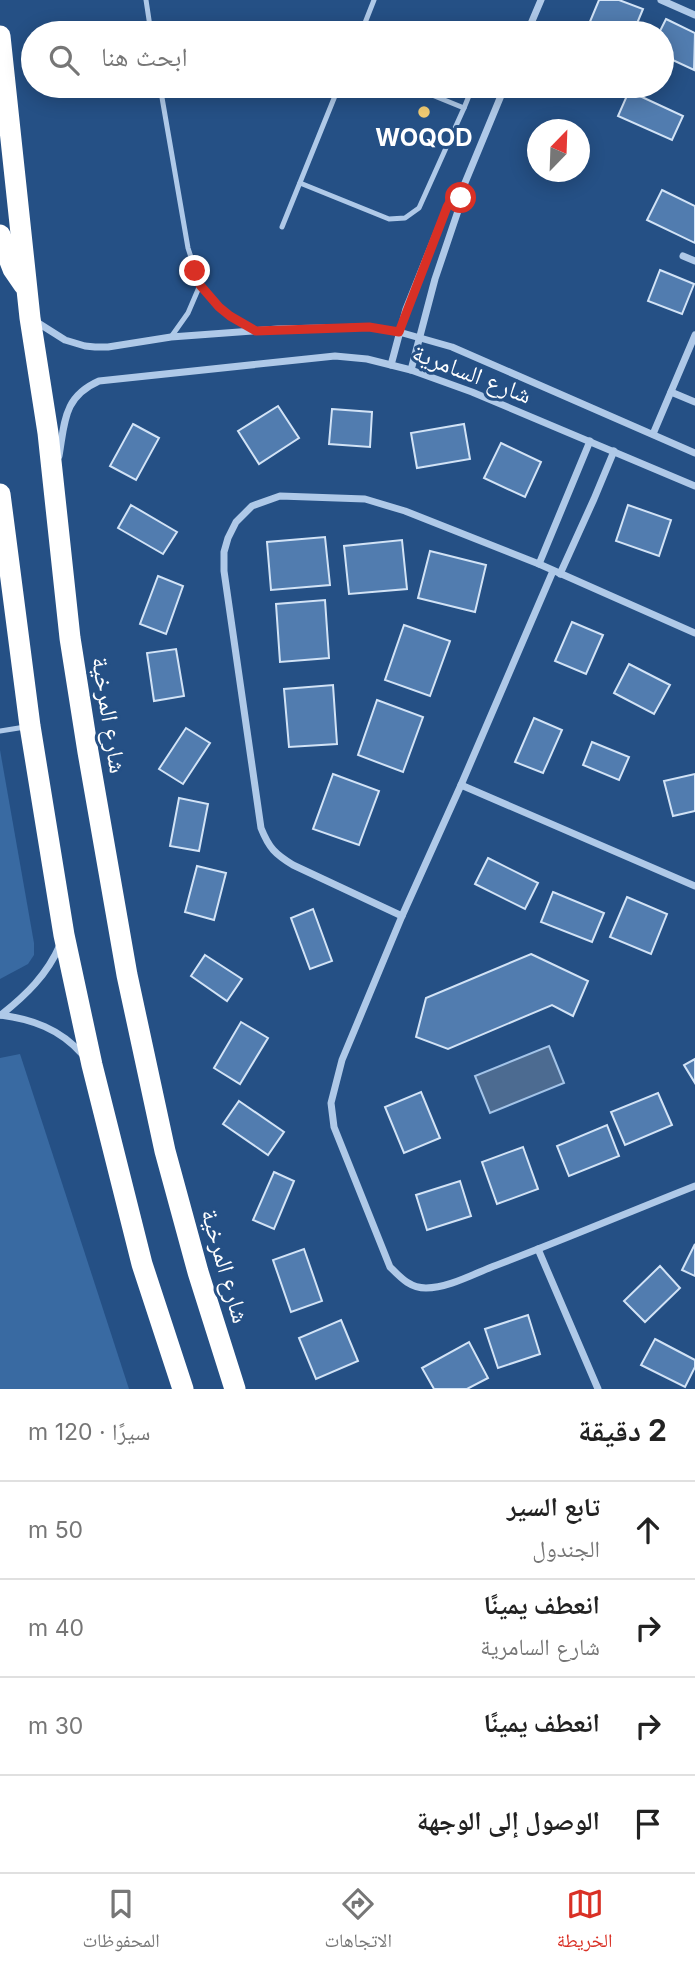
<!DOCTYPE html>
<html lang="ar">
<head>
<meta charset="utf-8">
<style>
	:root { --surface:#fff; --page:#f2f2f2; --text:#222; --muted:#767676; --line:#e0e0e0; --accent:#d93025 }
	body { margin:0; font-family:Inter,"Noto Naskh Arabic",sans-serif; background:var(--page); color:var(--text); direction:rtl }
	.compass { position:absolute; left:527px; top:119px; width:63px; height:63px; border-radius:50%; background:var(--surface); box-shadow:0 4px 18px #0003; rotate:23deg }
	.stop { position:absolute; width:21px; height:21px; margin:-16px; border:5px solid #d93025; border-radius:50%; background:#fff }
	.stop.end { background:#d93025; border-color:#fff; box-shadow:0 2px 7px #0008 }
	.list { margin:0; padding:0; list-style:none }
	h2 { display:flex; justify-content:space-between; align-items:center; height:91px; margin:0; padding:0 28px; font-size:30px }
	h2 small { font-size:23px; font-weight:400; color:var(--muted) }
	.list li { display:grid; grid-template-columns:46px 1fr auto; gap:21px; align-items:center; box-sizing:border-box; height:98px; padding:0 28px; border-top:2px solid var(--line) }
	.list b { display:block; font-size:26px; white-space:nowrap }
	.list p { margin:0; font-size:23px; white-space:nowrap; color:var(--muted) }
	.list em { font-size:23px; font-style:normal; color:var(--muted) }
	.icon { flex:none; width:38px; height:38px; fill:none; stroke:currentColor; stroke-width:2; stroke-linecap:round; stroke-linejoin:round }
	.map { position:relative; flex:none; width:695px; height:1389px; overflow:hidden; direction:ltr }
	.search { position:absolute; background:var(--surface); box-shadow:0 4px 18px #0003; left:21px; right:21px; top:21px; height:77px; display:flex; align-items:center; gap:18px; box-sizing:border-box; padding:0 24px; border-radius:38px; color:var(--muted); font-size:26px }
	.sheet { height:483px; background:var(--surface) }
	nav { display:flex; justify-content:space-around; align-items:center; box-sizing:border-box; height:98px; border-top:2px solid var(--line); background:var(--surface); font-size:19px; color:var(--muted) }
	nav a { display:grid; justify-items:center; gap:4px }
	nav .on { color:var(--accent) }
	.map>svg:first-child { display:block }
</style>
</head>
<body>
<div class="map">
<svg width="695" height="1389" viewBox="0 0 695 1389">
	<rect width="100%" height="100%" fill="#255085"/>
	<!-- green -->
	<g fill="#396aa2">
		<polygon points="0,750 34,943 34,955 28,964 0,979"/>
		<polygon points="20,1054 129,1389 0,1389 0,1058"/>
	</g>
	<!-- water -->
	<polygon fill="#4c6b91" stroke="#a3c4e9" stroke-width="2" points="549,1046 564,1083 490,1113 475,1076"/>
	<!-- building -->
	<g fill="#517caf" stroke="#d2e3f6" stroke-width="2">
		<polygon points="599,0 619,0 643,9 633,33 611,33 589,24"/>
		<polygon points="666,19 695,33 694,70 662,55 662,33 659,33"/>
		<polygon points="629,91 683,116 672,140 618,116"/>
		<polygon points="662,190 695,206 695,243 647,220"/>
		<polygon points="660,270 694,284 682,314 648,301"/>
		<polygon points="278,406 299,438 259,464 238,431"/>
		<polygon points="332,409 372,412 370,447 329,444"/>
		<polygon points="133,424 159,438 136,480 110,466"/>
		<polygon points="464,424 470,459 417,468 411,433"/>
		<polygon points="501,443 541,462 525,497 484,478"/>
		<polygon points="131,505 177,532 163,554 118,528"/>
		<polygon points="628,505 671,520 659,556 616,541"/>
		<polygon points="325,537 330,585 271,590 267,542"/>
		<polygon points="402,540 407,589 349,594 344,546"/>
		<polygon points="430,551 486,565 475,612 418,598"/>
		<polygon points="158,576 183,586 166,634 140,624"/>
		<polygon points="325,600 329,658 280,662 276,604"/>
		<polygon points="572,622 603,635 586,674 555,661"/>
		<polygon points="404,625 450,641 430,696 385,680"/>
		<polygon points="176,649 184,696 154,701 147,653"/>
		<polygon points="629,664 670,685 654,714 614,693"/>
		<polygon points="333,685 337,744 289,747 284,689"/>
		<polygon points="377,700 423,717 403,772 358,755"/>
		<polygon points="534,718 562,730 543,773 515,762"/>
		<polygon points="186,728 210,743 183,784 159,769"/>
		<polygon points="592,742 629,757 619,780 583,765"/>
		<polygon points="333,774 379,791 359,845 313,829"/>
		<polygon points="695,774 695,811 673,816 664,781"/>
		<polygon points="179,798 208,804 199,851 170,846"/>
		<polygon points="488,858 538,883 525,909 475,884"/>
		<polygon points="197,866 226,873 214,920 185,912"/>
		<polygon points="553,892 604,913 592,942 541,922"/>
		<polygon points="627,897 667,914 651,954 610,937"/>
		<polygon points="313,909 332,961 310,969 291,918"/>
		<polygon points="531,954 588,981 573,1016 552,1005 448,1049 416,1037 426,998"/>
		<polygon points="205,955 242,979 227,1001 191,976"/>
		<polygon points="241,1022 268,1038 240,1084 214,1068"/>
		<polygon points="695,1059 695,1083 684,1065"/>
		<polygon points="421,1092 440,1138 404,1153 385,1107"/>
		<polygon points="658,1093 672,1125 625,1145 611,1112"/>
		<polygon points="239,1101 284,1132 268,1155 223,1124"/>
		<polygon points="607,1125 619,1156 569,1176 557,1146"/>
		<polygon points="523,1147 538,1189 497,1204 482,1162"/>
		<polygon points="274,1172 294,1181 274,1229 253,1220"/>
		<polygon points="460,1181 471,1216 427,1230 416,1195"/>
		<polygon points="695,1244 695,1276 682,1270"/>
		<polygon points="304,1249 322,1301 291,1312 273,1260"/>
		<polygon points="660,1266 680,1288 645,1322 624,1301"/>
		<polygon points="528,1315 540,1354 498,1368 485,1329"/>
		<polygon points="341,1320 358,1361 316,1379 299,1338"/>
		<polygon points="655,1339 695,1360 695,1367 685,1387 641,1365"/>
		<polygon points="469,1342 488,1378 467,1389 434,1389 422,1368"/>
	</g>
	<g fill="none" stroke-linecap="round" stroke-linejoin="round">
		<!-- lane -->
		<g stroke="#afc9e8" stroke-width="5">
			<polyline points="146,0 151,33"/>
			<polyline points="361,33 374,0"/>
			<polyline points="160,86 188,248 200,285 219,307 231,316 256,331"/>
			<polyline points="464,108 473,86"/>
			<polyline points="300,183 389,219 405,218 419,208 464,108 410,86"/>
			<polyline points="282,227 339,86"/>
			<polyline points="171,337 188,313 200,285"/>
			<polyline points="0,731 25,727"/>
		</g>
		<!-- street -->
		<g stroke="#afc9e8" stroke-width="7">
			<polyline points="661,0 695,15"/>
			<polyline points="527,33 541,0"/>
			<polyline points="683,256 695,261"/>
			<polyline points="35,321 65,340 85,346 95,347 108,347 171,337 278,329 369,327 399,332 452,347 695,453"/>
			<polyline points="391,365 406,309 447,207 456,195 462,190"/>
			<polyline points="411,370 435,279 460,205 462,190 505,86"/>
			<polyline points="671,392 695,402"/>
			<polyline points="653,434 695,335"/>
			<path d="M59,456C65,422 63,397 99,381L335,356L367,359L411,370L472,392L695,486"/>
			<polyline points="539,564 590,441"/>
			<path d="M553,571L461,785L402,916L342,1060L331,1103L334,1127L390,1267C401,1278 410,1288 426,1288C449,1288 475,1273 497,1265C563,1240 629,1212 695,1186"/>
			<polyline points="560,574 594,499 614,451"/>
			<polyline points="461,785 695,886"/>
			<path d="M402,916L293,865C275,854 269,848 261,828L224,571V552L228,538L236,522L252,506L280,496L365,499L405,511L539,564L695,633"/>
			<path d="M0,1015C32,1019 60,1029 82,1054"/>
			<path d="M1,1015C26,995 47,975 60,945"/>
			<polyline points="538,1249 598,1389"/>
		</g>
		<!-- highway -->
		<g stroke="#fff" stroke-width="21">
			<polyline points="0,36 30,318 48,433 70,638 88,752 127,975 165,1151 198,1272 235,1389"/>
			<polyline points="0,235 13,269 24,285"/>
			<polyline points="0,494 30,726 64,935 92,1065 142,1264 183,1389"/>
		</g>
	</g>
	<g fill="none" stroke-linecap="round" stroke-linejoin="round">
		<!-- route -->
		<polyline stroke="#d93025" stroke-width="9" points="195,271 200,285 219,307 230,316 256,331 369,327 399,332 447,207 451,200 462,190 461,198"/>
	</g>
	<!-- markers -->
	<circle fill="#f2cc73" stroke="#255085" stroke-width="2.5" cx="424" cy="112" r="7"/>
	<g text-anchor="middle" stroke-width="6" stroke-linejoin="round" paint-order="stroke">
		<!-- poi labels -->
		<g font-size="24" font-weight="bold" fill="#fff" stroke="#255085">
			<text x="424" y="146">WOQOD</text>
		</g>
		<!-- street labels -->
		<g font-size="24" fill="#fff" stroke="#255085">
			<text transform="translate(472 374) rotate(21)" y="8">شارع السامرية</text>
			<text transform="translate(109 715) rotate(81)" y="8">شارع المرخية</text>
			<text transform="translate(225 1266) rotate(74)" y="8">شارع المرخية</text>
		</g>
	</g>
</svg>
<svg class="compass" viewBox="-18 -18 36 36"><path d="M0-13l5 13h-10z" fill="#e53935"/><path d="M0 13l5-13h-10z" fill="#767676"/></svg>
<div class="stop" style="left:461px;top:198px"></div>
<div class="stop end" style="left:195px;top:271px"></div>
<div class="search"><svg class="icon" aria-label="search" viewBox="0 0 24 24"><circle cx="10" cy="10" r="6"/><path d="M15 15l6 6"/></svg>ابحث هنا</div>
</div>
<section class="sheet">
<h2>2 دقيقة<small>سيرًا · 120 m</small></h2>
<ul class="list">
<li><svg class="icon" aria-label="ahead" viewBox="0 0 24 24"><path d="M12 20V5M6 11l6-6 6 6"/></svg><div><b>تابع السير</b><p>الجندول</p></div><em>50 m</em></li>
<li><svg class="icon" aria-label="right" viewBox="0 0 24 24"><path d="M7 20v-9h11M14 6l5 5-5 5"/></svg><div><b>انعطف يمينًا</b><p>شارع السامرية</p></div><em>40 m</em></li>
<li><svg class="icon" aria-label="right" viewBox="0 0 24 24"><path d="M7 20v-9h11M14 6l5 5-5 5"/></svg><div><b>انعطف يمينًا</b></div><em>30 m</em></li>
<li><svg class="icon" aria-label="arrive" viewBox="0 0 24 24"><path d="M6 21V4h12l-3 4 3 4H6"/></svg><div><b>الوصول إلى الوجهة</b></div></li>
</ul>
</section>
<nav>
<a class="on"><svg class="icon" aria-label="map" viewBox="0 0 24 24"><path d="M3 6l6-2 6 2 6-2v14l-6 2-6-2-6 2zM9 4v14M15 6v14"/></svg>الخريطة</a>
<a><svg class="icon" aria-label="directions" viewBox="0 0 24 24"><path d="M12 3l9 9-9 9-9-9zM9 14v-3h6M13 9l2 2-2 2"/></svg>الاتجاهات</a>
<a><svg class="icon" aria-label="saved" viewBox="0 0 24 24"><path d="M7 4h10v16l-5-4-5 4z"/></svg>المحفوظات</a>
</nav>
</body>
</html>
